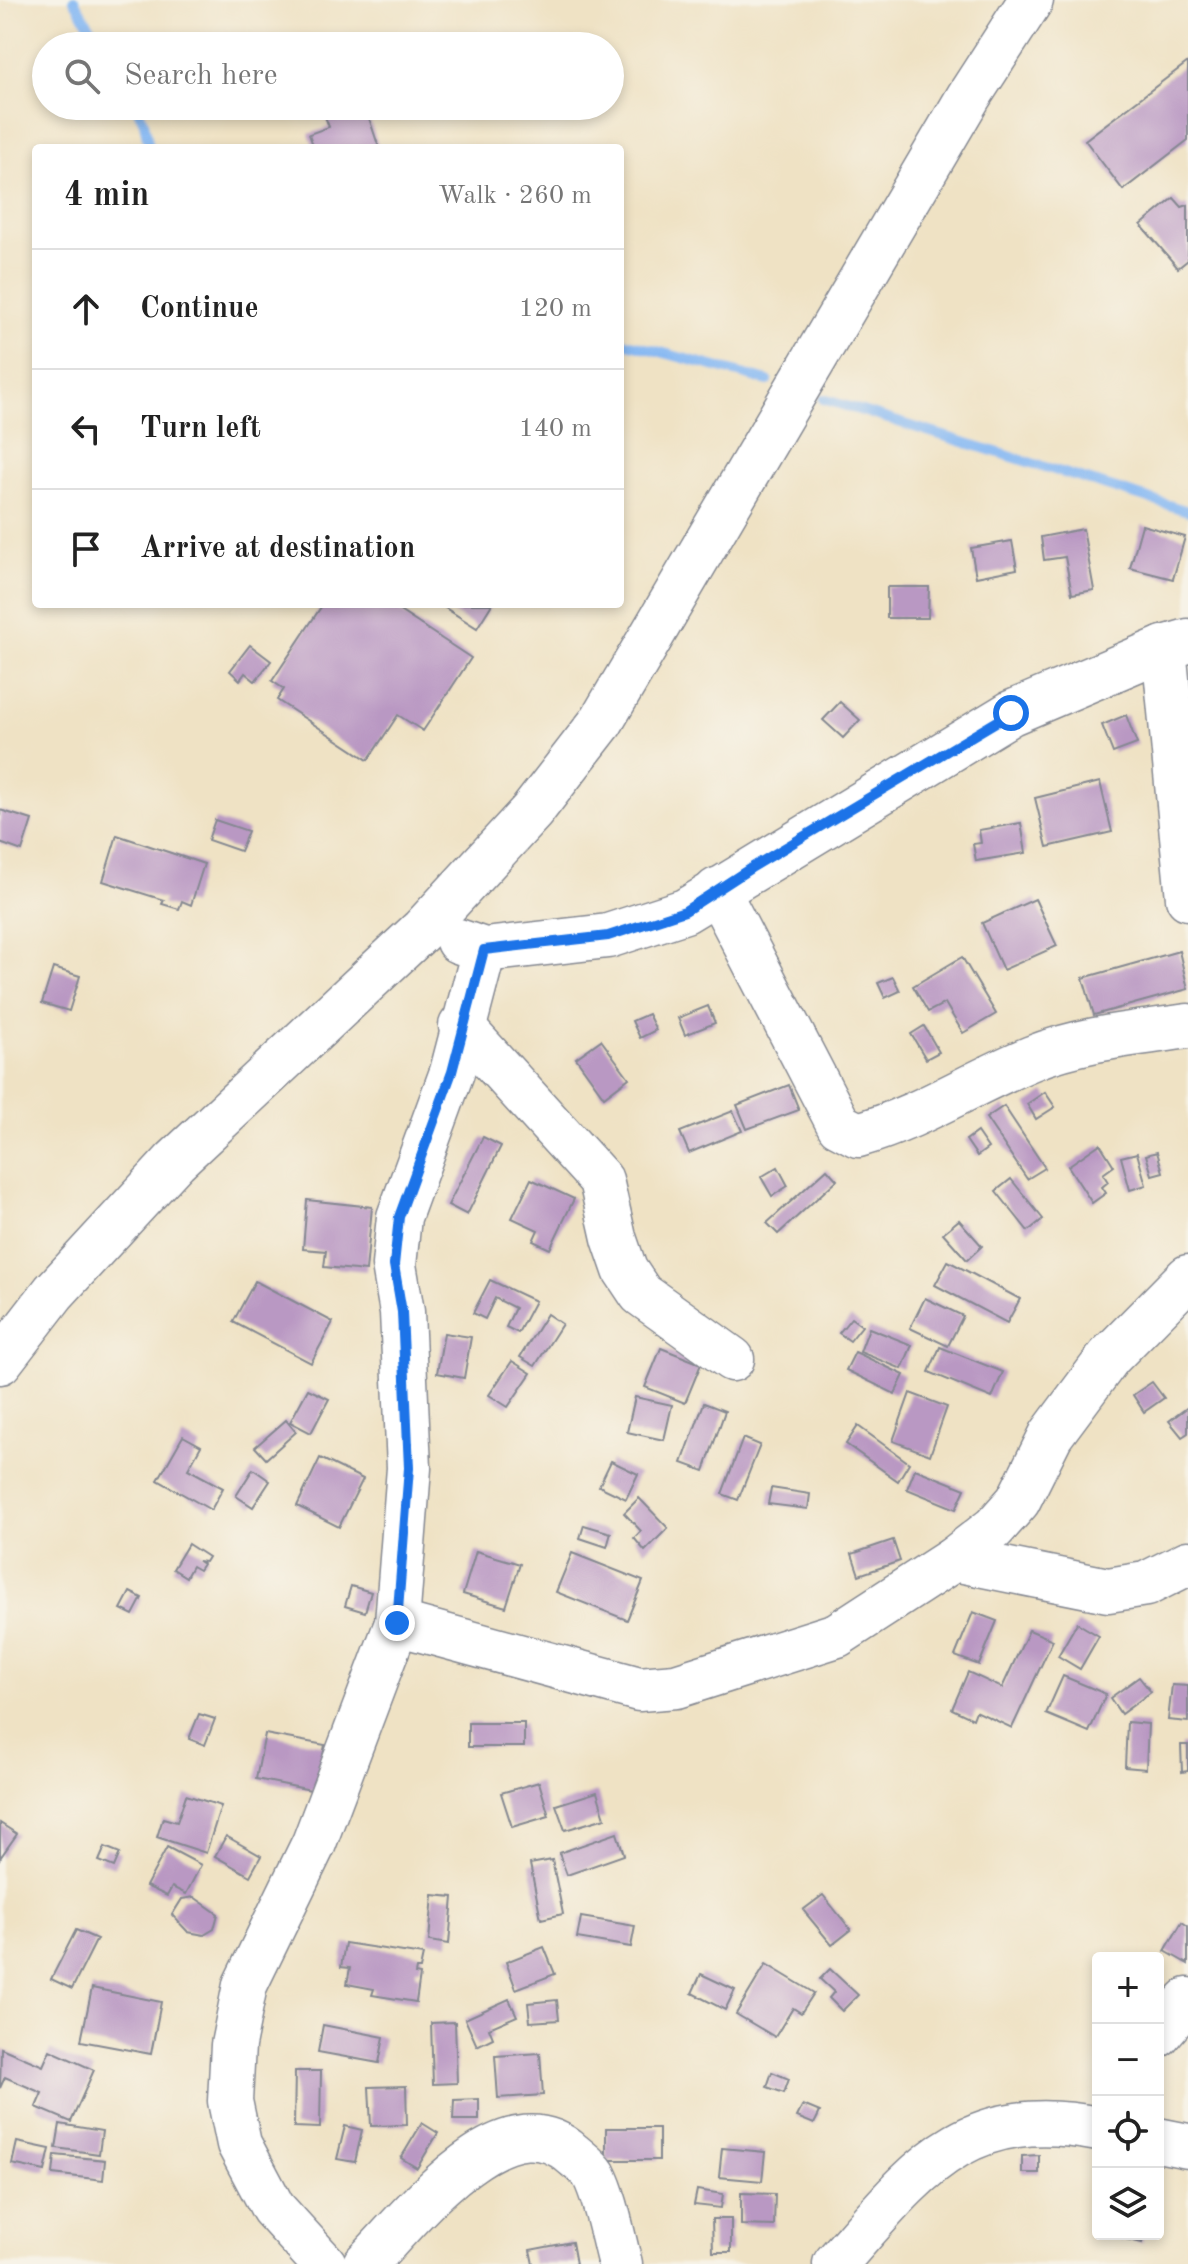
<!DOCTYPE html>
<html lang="en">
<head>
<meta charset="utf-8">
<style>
	:root { --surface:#fff; --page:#f2f2f2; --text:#222; --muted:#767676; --line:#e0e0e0 }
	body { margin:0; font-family:"Old Standard TT",serif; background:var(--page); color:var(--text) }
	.controls { position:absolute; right:24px; bottom:24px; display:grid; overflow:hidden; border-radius:8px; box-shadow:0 4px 12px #0003 }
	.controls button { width:72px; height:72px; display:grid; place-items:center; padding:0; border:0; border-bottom:2px solid var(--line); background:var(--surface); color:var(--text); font:40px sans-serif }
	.stop { position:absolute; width:24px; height:24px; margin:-18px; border:6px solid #1a73e8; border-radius:50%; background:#fff }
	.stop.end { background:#1a73e8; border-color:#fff; box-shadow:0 2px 8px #0008 }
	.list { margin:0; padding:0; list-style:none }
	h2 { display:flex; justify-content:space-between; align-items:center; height:104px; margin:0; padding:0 32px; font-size:34px }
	h2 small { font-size:26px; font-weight:400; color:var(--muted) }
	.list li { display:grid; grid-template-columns:52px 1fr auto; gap:24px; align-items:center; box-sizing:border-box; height:120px; padding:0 32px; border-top:2px solid var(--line) }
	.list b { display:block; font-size:30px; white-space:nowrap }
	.list em { font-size:26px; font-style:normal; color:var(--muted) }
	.icon { flex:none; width:44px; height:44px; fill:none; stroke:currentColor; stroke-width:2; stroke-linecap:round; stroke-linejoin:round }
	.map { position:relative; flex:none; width:1188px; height:2264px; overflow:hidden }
	.search { position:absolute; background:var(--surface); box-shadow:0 4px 12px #0003; left:32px; top:32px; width:592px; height:88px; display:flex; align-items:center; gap:20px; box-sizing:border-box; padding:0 28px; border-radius:44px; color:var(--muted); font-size:30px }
	.panel { position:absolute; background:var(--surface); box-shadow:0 4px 12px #0003; left:32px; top:144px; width:592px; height:464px; border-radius:8px }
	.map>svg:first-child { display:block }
</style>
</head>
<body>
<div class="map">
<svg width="1188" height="2264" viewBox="0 0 1188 2264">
	<rect width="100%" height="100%" fill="#f7f3e8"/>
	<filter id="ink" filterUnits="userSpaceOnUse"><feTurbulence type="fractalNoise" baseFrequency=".0125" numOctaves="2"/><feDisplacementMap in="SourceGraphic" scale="16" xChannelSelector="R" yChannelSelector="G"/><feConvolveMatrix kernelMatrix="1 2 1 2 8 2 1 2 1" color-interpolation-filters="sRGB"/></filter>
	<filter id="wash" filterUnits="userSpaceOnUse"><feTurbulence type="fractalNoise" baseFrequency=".006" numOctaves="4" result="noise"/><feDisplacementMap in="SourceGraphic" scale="32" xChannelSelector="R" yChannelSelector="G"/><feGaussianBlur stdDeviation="1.8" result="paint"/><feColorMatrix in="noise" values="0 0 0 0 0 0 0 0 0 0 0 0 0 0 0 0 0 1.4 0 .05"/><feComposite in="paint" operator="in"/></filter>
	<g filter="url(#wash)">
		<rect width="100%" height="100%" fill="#efe2c4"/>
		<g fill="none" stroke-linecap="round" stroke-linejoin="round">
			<!-- stream -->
			<g stroke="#85b8f3" stroke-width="10">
				<polyline points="74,0 102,46"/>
				<polyline points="136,106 144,122 149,148"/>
				<polyline points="620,341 768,381"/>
				<polyline points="823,399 1188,511"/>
			</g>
		</g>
		<g id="blocks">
			<!-- building -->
			<g fill="#b998c3">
				<polygon points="1188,62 1188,140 1123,190 1085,140"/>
				<polygon points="337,106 365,106 379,148 314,148 309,134 329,127 323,111"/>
				<polygon points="1174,198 1182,207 1188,205 1188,260 1178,268 1141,225"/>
				<polygon points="1142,525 1185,537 1173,579 1130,568"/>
				<polygon points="1083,529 1094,590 1072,594 1065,557 1044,560 1041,537"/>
				<polygon points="1012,541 1017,569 976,577 971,548"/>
				<polygon points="887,587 929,587 928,618 887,618"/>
				<polygon points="323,604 389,604 471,658 423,731 398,715 368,760 277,700 284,689 272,681"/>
				<polygon points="439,604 492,604 477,628"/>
				<polygon points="250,645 271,661 255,681 245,673 240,680 230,671"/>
				<polygon points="840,702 860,720 843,738 823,720"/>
				<polygon points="1126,715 1137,744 1113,753 1102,725"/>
				<polygon points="1100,782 1112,832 1047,847 1035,798"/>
				<polygon points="0,810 32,820 22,851 0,843"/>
				<polygon points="215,820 248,831 240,851 208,840"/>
				<polygon points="1021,823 1026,853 976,861 973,844 981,843 979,830"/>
				<polygon points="117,835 204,864 191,905 182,901 179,909 162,904 164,900 103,881"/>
				<polygon points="1035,899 1057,946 1003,970 982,923"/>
				<polygon points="1179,951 1188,989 1094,1015 1083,978"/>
				<polygon points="962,957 996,1014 963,1033 945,1003 928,1012 913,986"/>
				<polygon points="53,968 80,976 69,1011 42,1003"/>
				<polygon points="893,977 900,991 885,998 878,983"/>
				<polygon points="708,1006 715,1023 685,1035 678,1018"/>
				<polygon points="648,1014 656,1030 640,1038 632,1021"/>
				<polygon points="924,1026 939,1052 926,1059 911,1034"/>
				<polygon points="601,1040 629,1078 604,1097 576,1058"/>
				<polygon points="789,1085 799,1110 747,1129 737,1105"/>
				<polygon points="1045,1092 1055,1107 1036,1119 1027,1104"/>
				<polygon points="1004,1106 1045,1168 1027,1179 986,1118"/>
				<polygon points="733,1111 742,1131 689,1153 680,1132"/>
				<polygon points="977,1132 988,1148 977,1156 966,1140"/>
				<polygon points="483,1137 501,1146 467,1215 448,1205"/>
				<polygon points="1100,1144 1114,1166 1103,1174 1108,1182 1102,1187 1106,1193 1092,1203 1068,1166"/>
				<polygon points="1157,1152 1163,1172 1152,1175 1146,1155"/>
				<polygon points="1137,1153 1146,1185 1130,1190 1121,1157"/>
				<polygon points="778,1167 788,1186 772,1196 761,1177"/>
				<polygon points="827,1169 837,1180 778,1234 767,1223"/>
				<polygon points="531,1179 574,1199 550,1249 533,1241 538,1230 512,1218"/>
				<polygon points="1011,1179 1043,1219 1028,1231 996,1191"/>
				<polygon points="307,1200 372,1207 366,1271 324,1267 326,1251 303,1249"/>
				<polygon points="959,1220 982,1246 967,1260 943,1233"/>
				<polygon points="948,1261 1020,1299 1007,1323 935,1285"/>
				<polygon points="490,1280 535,1301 518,1333 506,1327 515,1308 495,1298 485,1319 473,1313"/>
				<polygon points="255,1281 333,1322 311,1363 233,1322"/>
				<polygon points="925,1298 963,1316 948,1346 910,1328"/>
				<polygon points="547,1314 562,1324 535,1366 520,1357"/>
				<polygon points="851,1318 862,1326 850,1341 839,1333"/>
				<polygon points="869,1328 912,1345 902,1369 860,1352"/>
				<polygon points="444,1333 471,1337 464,1378 437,1373"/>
				<polygon points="940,1347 1003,1372 992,1398 929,1372"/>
				<polygon points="661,1348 701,1364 685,1403 645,1387"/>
				<polygon points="855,1352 904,1375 895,1394 846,1370"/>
				<polygon points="512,1361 531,1373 508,1407 489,1395"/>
				<polygon points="1152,1382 1164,1398 1144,1412 1133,1395"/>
				<polygon points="308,1389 329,1399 311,1433 290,1422"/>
				<polygon points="910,1393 947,1407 930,1455 893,1441"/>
				<polygon points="635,1397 672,1405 664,1440 627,1432"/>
				<polygon points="704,1403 725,1411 704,1471 682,1463"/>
				<polygon points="1188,1407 1188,1433 1182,1437 1169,1421"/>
				<polygon points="286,1420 296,1432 266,1459 255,1447"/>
				<polygon points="858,1426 909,1463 898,1481 846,1444"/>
				<polygon points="183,1436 201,1446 188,1469 223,1488 211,1510 158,1480"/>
				<polygon points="743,1438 760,1445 738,1500 722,1494"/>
				<polygon points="320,1458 363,1479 339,1527 297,1506"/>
				<polygon points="611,1461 638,1474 626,1499 599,1486"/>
				<polygon points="253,1469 270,1481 253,1507 236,1496"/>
				<polygon points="915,1469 965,1489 956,1509 907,1489"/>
				<polygon points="771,1488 810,1494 808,1509 768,1504"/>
				<polygon points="639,1498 668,1528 645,1551 634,1538 641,1531 624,1513"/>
				<polygon points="584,1525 611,1533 607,1547 580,1538"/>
				<polygon points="893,1540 900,1561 859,1575 852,1554"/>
				<polygon points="188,1544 208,1557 205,1562 198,1561 203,1564 199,1570 192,1566 186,1577 173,1569"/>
				<polygon points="476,1551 520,1564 506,1607 463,1594"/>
				<polygon points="572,1553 643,1581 627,1620 556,1592"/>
				<polygon points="351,1586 371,1592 365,1612 345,1606"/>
				<polygon points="130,1592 142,1598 133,1615 121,1609"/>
				<polygon points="973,1612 997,1621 979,1665 955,1656"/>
				<polygon points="1077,1623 1099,1636 1080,1669 1058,1656"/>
				<polygon points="1029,1630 1053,1640 1012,1728 976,1711 973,1719 952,1709 968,1672 1002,1688"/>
				<polygon points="1063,1676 1106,1694 1089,1732 1046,1714"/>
				<polygon points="1139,1677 1151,1692 1121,1714 1110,1698"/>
				<polygon points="1172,1685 1188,1686 1188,1722 1168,1720"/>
				<polygon points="199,1714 215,1719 205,1745 189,1739"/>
				<polygon points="1127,1722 1148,1724 1146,1769 1125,1767"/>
				<rect x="468" y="1723" width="56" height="24"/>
				<polygon points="265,1734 325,1745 316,1791 256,1779"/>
				<polygon points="1181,1745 1188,1745 1188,1771 1182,1772"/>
				<polygon points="539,1782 549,1816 512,1827 501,1793"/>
				<polygon points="597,1792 605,1818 565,1830 556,1805"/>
				<polygon points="186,1795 221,1806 206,1853 157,1837 163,1818 177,1822"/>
				<polygon points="0,1823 17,1834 0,1858"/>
				<polygon points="617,1833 624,1855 567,1875 559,1853"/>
				<polygon points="226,1836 261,1856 250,1876 215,1856"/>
				<polygon points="105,1847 120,1853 114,1867 99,1861"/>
				<polygon points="167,1847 201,1865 186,1894 172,1887 167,1896 146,1886"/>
				<polygon points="552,1860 563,1914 541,1919 530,1864"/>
				<polygon points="433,1895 453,1897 449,1944 429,1941"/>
				<polygon points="823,1895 851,1930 832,1945 803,1910"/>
				<polygon points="194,1897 218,1914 214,1929 204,1935 188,1932 172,1915 182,1899"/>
				<polygon points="581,1917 635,1926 631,1947 577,1938"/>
				<polygon points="1182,1922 1188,1926 1188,1964 1165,1951"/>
				<polygon points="76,1930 97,1939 72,1989 51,1979"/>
				<polygon points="345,1943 423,1955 420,1969 416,1969 415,1974 420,1975 416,2002 372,1995 374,1989 347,1984 350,1968 341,1967"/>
				<polygon points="544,1947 555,1974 516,1989 506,1962"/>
				<polygon points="766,1964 814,1993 801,2013 793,2008 775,2037 736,2014"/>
				<polygon points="830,1969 858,1995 842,2011 829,1998 834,1992 820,1979"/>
				<polygon points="701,1974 735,1990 725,2010 692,1993"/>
				<polygon points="92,1988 161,2002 151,2054 81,2041"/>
				<polygon points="509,1999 517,2016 489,2028 493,2038 477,2046 465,2019"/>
				<polygon points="557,2000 559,2020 530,2022 528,2003"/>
				<polygon points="455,2022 457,2083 433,2084 431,2023"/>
				<polygon points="323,2025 384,2037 379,2063 318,2052"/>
				<polygon points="1,2048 43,2066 50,2050 94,2070 71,2122 36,2107 42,2093 5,2077 0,2088"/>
				<polygon points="540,2053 543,2095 498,2098 495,2056"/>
				<polygon points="295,2071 321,2071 320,2128 294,2127"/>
				<polygon points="772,2072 789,2079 784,2093 767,2087"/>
				<polygon points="406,2086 407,2125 371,2126 369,2087"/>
				<polygon points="479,2099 479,2120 453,2120 454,2100"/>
				<polygon points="803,2105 820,2112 814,2124 797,2117"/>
				<polygon points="422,2123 438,2133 417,2168 401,2158"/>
				<polygon points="60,2124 102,2131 99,2154 56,2148"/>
				<polygon points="345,2126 362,2130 355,2162 337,2159"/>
				<rect x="606" y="2128" width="53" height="32"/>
				<polygon points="17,2142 50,2149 45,2171 12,2164"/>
				<polygon points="722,2148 765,2152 762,2181 719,2177"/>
				<polygon points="55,2155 105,2160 103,2180 53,2174"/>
				<polygon points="1039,2155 1039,2173 1022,2173 1022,2156"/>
				<polygon points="697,2190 723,2194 721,2208 694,2205"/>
				<polygon points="741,2193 775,2194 774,2226 741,2225"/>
				<polygon points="712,2219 731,2219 731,2252 713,2252"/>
				<polygon points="1105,2234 1144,2234 1142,2243"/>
				<polygon points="572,2242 576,2264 533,2264 530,2250"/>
			</g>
		</g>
	</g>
	<g filter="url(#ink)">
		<use href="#blocks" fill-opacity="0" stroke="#858891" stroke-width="2"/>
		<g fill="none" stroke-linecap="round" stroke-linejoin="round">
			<defs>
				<g id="minor">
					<polyline points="1164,648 1188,898"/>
					<path d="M717,890L839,1125L858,1135C919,1118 973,1082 1032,1058C1083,1038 1134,1034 1188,1026"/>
					<polyline points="458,941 484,950 608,936 685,911 1011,713 1164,648 1188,641"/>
					<polyline points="461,1026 601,1180 614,1238 625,1270 641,1294 732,1359"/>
					<polyline points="0,1362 54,1292 175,1161 423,929 532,811 601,722 969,96 1031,0"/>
					<polyline points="954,1559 1108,1590 1146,1584 1188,1563"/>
					<polyline points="397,1623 639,1689 676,1686 837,1635 954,1559 994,1528 1018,1501 1051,1435 1109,1357 1188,1277"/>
					<polyline points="1158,2035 1188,2000"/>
					<polyline points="1158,2140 1188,2146"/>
					<polyline points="324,2264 273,2208 239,2144 230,2101 233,2045 245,1985 314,1843 397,1623 409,1468 402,1312 394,1265 399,1217 452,1072 484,950"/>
					<path d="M365,2264C408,2221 504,2092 572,2154C579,2160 590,2168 594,2175C606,2198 613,2238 620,2264"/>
					<path d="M835,2264C916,2173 962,2102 1098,2129"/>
				</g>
			</defs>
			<!-- minor casing -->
			<use href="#minor" stroke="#858891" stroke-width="47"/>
			<!-- minor -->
			<use href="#minor" stroke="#fff" stroke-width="44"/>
		</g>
	</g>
	<g fill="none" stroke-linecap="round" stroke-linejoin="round" filter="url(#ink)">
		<!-- route -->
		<polyline stroke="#1a73e8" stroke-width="10" points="397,1623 409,1468 402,1312 394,1265 399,1217 452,1072 484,950 608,936 685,911 751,868 1011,713"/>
	</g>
</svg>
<div class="controls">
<button>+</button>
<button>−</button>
<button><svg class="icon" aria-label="locate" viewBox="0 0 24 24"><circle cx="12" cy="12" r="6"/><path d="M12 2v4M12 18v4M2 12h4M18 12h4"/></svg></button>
<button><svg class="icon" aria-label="layers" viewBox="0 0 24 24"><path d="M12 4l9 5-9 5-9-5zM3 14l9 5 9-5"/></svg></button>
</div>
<div class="stop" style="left:1011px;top:713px"></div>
<div class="stop end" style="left:397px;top:1623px"></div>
<div class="search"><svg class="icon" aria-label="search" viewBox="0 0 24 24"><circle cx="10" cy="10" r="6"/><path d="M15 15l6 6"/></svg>Search here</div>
<section class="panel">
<h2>4 min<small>Walk · 260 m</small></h2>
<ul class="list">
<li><svg class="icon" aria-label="ahead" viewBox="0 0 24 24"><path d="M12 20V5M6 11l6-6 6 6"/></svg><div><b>Continue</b></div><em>120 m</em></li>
<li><svg class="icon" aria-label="left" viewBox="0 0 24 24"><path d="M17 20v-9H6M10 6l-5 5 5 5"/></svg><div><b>Turn left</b></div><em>140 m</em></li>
<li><svg class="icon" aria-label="arrive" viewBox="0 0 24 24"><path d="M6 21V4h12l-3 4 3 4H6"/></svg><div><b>Arrive at destination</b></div></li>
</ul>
</section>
</div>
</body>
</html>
